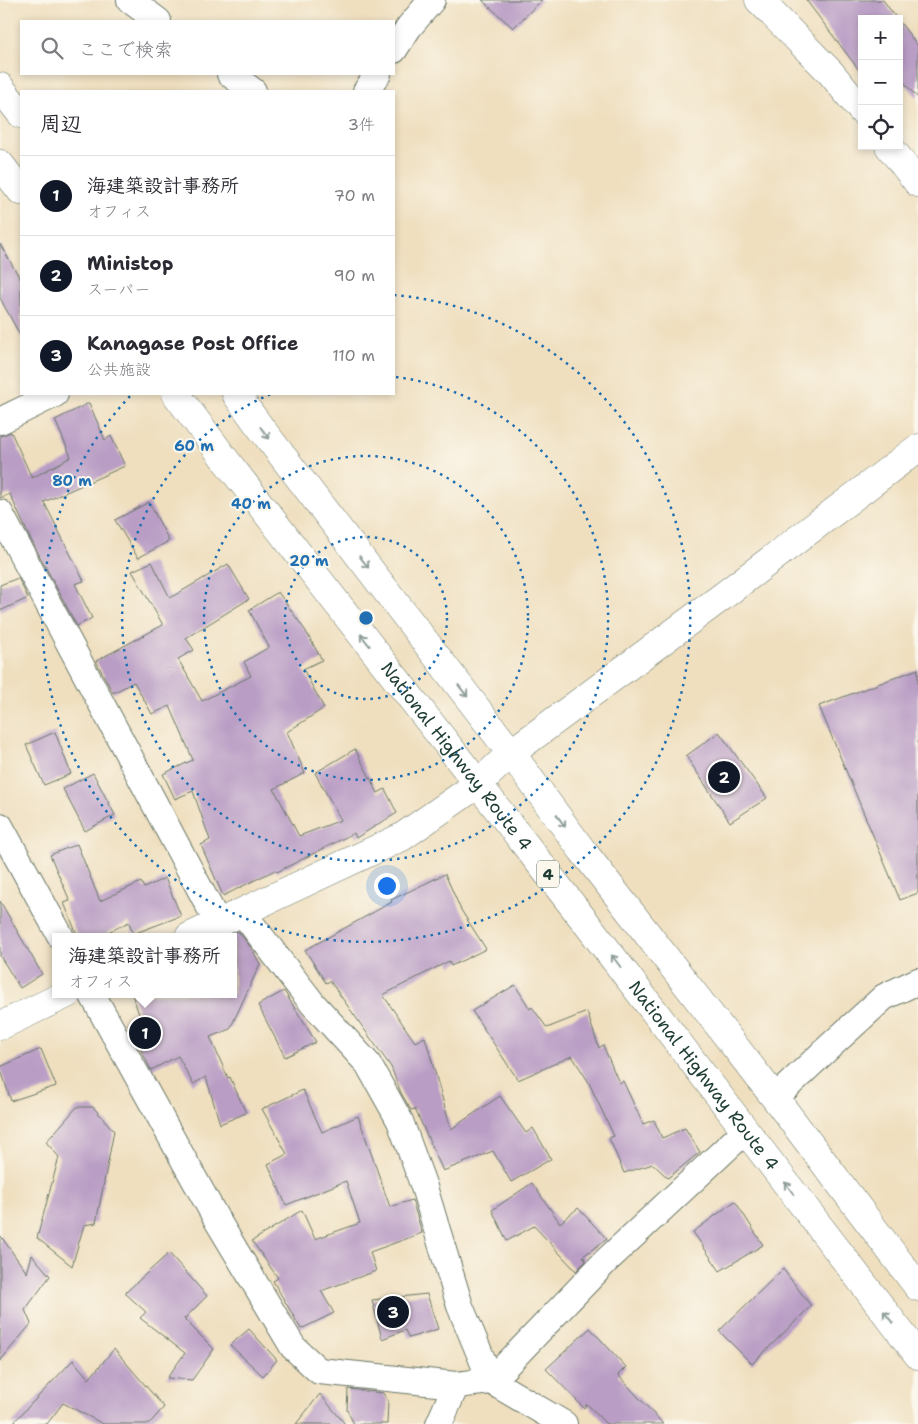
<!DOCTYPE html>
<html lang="ja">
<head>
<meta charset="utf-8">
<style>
	:root { --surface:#fff; --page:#f2f2f3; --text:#2b2b33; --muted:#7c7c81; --line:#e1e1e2; --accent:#111827 }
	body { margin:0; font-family:"Shantell Sans","Klee One",sans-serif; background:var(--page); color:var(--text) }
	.controls { position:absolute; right:15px; top:15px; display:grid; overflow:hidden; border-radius:0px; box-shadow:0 2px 8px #0003 }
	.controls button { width:45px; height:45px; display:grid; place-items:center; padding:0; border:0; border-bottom:1px solid var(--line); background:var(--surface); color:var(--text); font:25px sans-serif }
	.you { position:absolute; left:386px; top:885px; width:18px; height:18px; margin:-12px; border:4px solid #fff; border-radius:50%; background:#1a73e8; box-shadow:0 0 0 8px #1a73e833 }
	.badge { display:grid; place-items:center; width:32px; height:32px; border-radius:50%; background:var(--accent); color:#fff; font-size:16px; font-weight:700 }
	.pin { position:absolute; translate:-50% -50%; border:2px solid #fff; box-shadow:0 1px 5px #0006 }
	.popup { position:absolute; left:52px; top:933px; width:185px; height:65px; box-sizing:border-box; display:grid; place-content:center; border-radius:0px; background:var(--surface); filter:drop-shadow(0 1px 4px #0005); font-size:16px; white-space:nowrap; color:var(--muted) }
	.popup b { font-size:19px; color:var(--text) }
	.popup::after { content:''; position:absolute; left:50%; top:100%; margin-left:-10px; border:10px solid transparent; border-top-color:var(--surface) }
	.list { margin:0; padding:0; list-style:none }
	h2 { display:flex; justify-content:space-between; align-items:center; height:65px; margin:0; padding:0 20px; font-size:21px }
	h2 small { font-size:16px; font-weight:400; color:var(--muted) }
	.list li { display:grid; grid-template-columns:32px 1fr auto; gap:15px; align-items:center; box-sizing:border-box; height:80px; padding:0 20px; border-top:1px solid var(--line) }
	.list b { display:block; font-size:19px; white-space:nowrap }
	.list p { margin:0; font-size:16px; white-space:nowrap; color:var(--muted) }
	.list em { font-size:16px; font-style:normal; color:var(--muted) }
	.icon { flex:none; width:28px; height:28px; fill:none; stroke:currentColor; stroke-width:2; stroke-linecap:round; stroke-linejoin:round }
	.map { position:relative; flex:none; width:918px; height:1424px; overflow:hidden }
	.search { position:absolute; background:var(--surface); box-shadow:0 2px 8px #0003; left:20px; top:20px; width:375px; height:55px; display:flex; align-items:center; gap:12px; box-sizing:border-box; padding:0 18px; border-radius:0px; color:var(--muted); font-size:19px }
	.panel { position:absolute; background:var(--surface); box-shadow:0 2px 8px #0003; left:20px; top:90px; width:375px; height:305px; border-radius:0px }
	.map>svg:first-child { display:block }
</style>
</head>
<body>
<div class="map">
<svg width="918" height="1424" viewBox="0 0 918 1424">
	<rect width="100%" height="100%" fill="#fbf7ec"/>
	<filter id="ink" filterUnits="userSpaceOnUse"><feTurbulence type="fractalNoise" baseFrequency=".02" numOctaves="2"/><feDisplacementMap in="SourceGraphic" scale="10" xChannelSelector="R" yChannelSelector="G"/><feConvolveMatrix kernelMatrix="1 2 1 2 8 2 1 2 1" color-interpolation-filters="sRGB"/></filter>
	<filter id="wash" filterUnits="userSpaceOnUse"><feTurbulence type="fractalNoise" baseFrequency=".0096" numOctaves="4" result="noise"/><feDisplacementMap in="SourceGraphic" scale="20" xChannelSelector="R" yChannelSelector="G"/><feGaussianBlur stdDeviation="1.12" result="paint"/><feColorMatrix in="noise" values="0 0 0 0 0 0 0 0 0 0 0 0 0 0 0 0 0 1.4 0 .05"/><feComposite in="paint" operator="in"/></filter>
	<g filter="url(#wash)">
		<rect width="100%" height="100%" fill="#efdfbf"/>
		<g id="blocks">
			<!-- building -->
			<g fill="#b99dc5">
				<polygon points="482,0 542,0 513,28"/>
				<polygon points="806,0 883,0 897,19 862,19 862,74"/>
				<polygon points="899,21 918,46 918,98 899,77"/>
				<polygon points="0,244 21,280 21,337 0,298"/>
				<polygon points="89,403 105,440 111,436 125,466 44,502 84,581 75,584 92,618 77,626 28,534 10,494 0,498 0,436 11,432 32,478 71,457 55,420"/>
				<polygon points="149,502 169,541 138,558 115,520"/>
				<polygon points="152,562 170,598 228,564 249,599 186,638 194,650 178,659 202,701 251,676 244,662 269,647 249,610 278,592 305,630 322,660 303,669 324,708 287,732 305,773 274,789 299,836 341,820 315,773 355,749 378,793 385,789 397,813 356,838 354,833 277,872 275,870 223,896 201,845 210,840 193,791 175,799 163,774 193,760 170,706 152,714 134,682 113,693 96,661 163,625 132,571"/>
				<polygon points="18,578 28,598 0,611 0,585"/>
				<polygon points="918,669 918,893 900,900 819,706"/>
				<polygon points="55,732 71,774 44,785 26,745"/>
				<polygon points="719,732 767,798 730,822 686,756"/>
				<polygon points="93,773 115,815 85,831 63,789"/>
				<polygon points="77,844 100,901 141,882 144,888 165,878 181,916 133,934 129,922 98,937 78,937 64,903 70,901 50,855"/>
				<polygon points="445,874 461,910 486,949 451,966 449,961 383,995 415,1042 425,1037 451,1129 500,1096 526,1133 533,1128 551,1159 511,1182 493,1151 443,1171 415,1109 411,1110 401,1093 391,1067 330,981 326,983 305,950 392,902 391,900"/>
				<polygon points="0,901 42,974 20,988 0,956"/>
				<polygon points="238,931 252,949 260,964 230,1029 210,1037 228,1078 230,1077 246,1113 220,1124 206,1077 193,1084 178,1056 151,1070 128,1024 140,1017 132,994 234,994 234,933"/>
				<polygon points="515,985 530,1009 532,1007 547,1028 587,1012 599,1048 603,1045 619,1083 623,1081 643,1124 654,1120 662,1138 685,1128 700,1152 668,1178 653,1164 624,1173 609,1138 614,1136 588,1081 572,1056 518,1080 472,1011"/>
				<polygon points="284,991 316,1042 285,1057 258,1005"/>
				<polygon points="41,1049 56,1086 11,1101 0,1067"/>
				<polygon points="303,1090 322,1132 358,1116 390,1207 412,1200 422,1233 370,1252 376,1271 321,1291 334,1313 301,1329 273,1281 278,1278 252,1241 302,1210 315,1239 360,1223 346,1181 286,1205 268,1164 287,1154 262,1109"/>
				<polygon points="77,1107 93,1107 114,1131 96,1223 84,1225 72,1266 37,1238 59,1157 46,1142"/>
				<polygon points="532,1183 560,1223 578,1208 607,1239 583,1256 586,1261 576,1271 534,1226 507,1241 492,1210"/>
				<polygon points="735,1201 763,1245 720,1271 693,1232"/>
				<polygon points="0,1235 27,1273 32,1255 50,1276 25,1310 31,1324 0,1361"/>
				<polygon points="169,1253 207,1296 184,1319 214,1349 192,1380 167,1378 185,1353 140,1318 146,1312 125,1293"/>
				<polygon points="783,1269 811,1306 752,1364 719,1331"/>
				<polygon points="427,1294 438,1329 409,1338 405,1330 382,1339 372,1300"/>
				<polygon points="590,1328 626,1367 618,1375 663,1424 606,1424 587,1404 584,1408 546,1369"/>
				<polygon points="249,1329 277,1360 263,1376 230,1345"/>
				<polygon points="114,1349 164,1407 149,1424 103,1424 63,1403 47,1424 12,1424 73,1360 89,1379"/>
				<polygon points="348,1389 383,1393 388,1401 387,1424 354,1424 347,1410"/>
				<polygon points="320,1394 345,1424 296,1424"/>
			</g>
		</g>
	</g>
	<g filter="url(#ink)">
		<use href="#blocks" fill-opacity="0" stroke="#687665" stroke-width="1"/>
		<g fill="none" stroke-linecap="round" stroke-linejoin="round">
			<defs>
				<g id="minor">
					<polyline points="130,0 158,21"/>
					<polyline points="394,50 409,27 432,0"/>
					<polyline points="230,74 253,91"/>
					<polyline points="366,91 378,74"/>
					<polyline points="0,421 55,394"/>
					<polyline points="0,513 218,923"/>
					<polyline points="0,826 61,937"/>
					<polyline points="242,912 313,1004 368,1064 400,1121 424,1187 460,1306 491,1381"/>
					<polyline points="92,994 217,1220 293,1347 319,1371 456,1385 491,1381 564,1424"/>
					<polyline points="775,1098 827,1049 884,997 918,981"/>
					<polyline points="491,1381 606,1261 745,1131"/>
					<polyline points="439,1424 456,1385"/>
				</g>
				<g id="tertiary">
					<polyline points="759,0 831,73 862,111"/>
					<polyline points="889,146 918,183"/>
					<polyline points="189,937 402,837 478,784 511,753 719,599 918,448"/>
					<polyline points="0,1026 67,994"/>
				</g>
				<g id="trunk">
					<polyline points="0,87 21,114"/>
					<polyline points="0,164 21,191"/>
					<path id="s1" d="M176,394L227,462L591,929L918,1355"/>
					<polyline points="236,394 257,423 511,753 582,850 775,1098 918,1287"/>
				</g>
			</defs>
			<!-- minor casing -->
			<use href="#minor" stroke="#687665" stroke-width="28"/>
			<!-- tertiary casing -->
			<use href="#tertiary" stroke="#687665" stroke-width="29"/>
			<!-- trunk casing -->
			<use href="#trunk" stroke="#687665" stroke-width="29"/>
			<!-- minor -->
			<use href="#minor" stroke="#fff" stroke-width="26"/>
			<!-- tertiary -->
			<use href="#tertiary" stroke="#fff" stroke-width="28"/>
			<!-- trunk -->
			<use href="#trunk" stroke="#fff" stroke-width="28"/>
		</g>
		<!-- one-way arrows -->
		<defs><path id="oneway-shaft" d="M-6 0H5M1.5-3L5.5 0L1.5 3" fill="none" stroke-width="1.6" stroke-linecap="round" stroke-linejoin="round" transform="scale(1.25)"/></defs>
		<g stroke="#8f9e9a">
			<use href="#oneway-shaft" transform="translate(265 433) rotate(52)"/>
			<use href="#oneway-shaft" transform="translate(364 562) rotate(52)"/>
			<use href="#oneway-shaft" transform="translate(365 640) rotate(-128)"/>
			<use href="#oneway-shaft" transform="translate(463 691) rotate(52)"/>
			<use href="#oneway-shaft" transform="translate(561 821) rotate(54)"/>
			<use href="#oneway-shaft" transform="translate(616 961) rotate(-127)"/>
			<use href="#oneway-shaft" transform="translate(789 1188) rotate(-127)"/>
			<use href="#oneway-shaft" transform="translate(888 1317) rotate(-128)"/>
		</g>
	</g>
	<!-- distance rings -->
	<g fill="none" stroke="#1f6fb2" stroke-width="2.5" stroke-dasharray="2.5 5">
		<circle cx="366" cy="618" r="81"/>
		<circle cx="366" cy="618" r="162"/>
		<path d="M396 377A243 243 0 1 1 271 394"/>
		<path d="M394 295A324 324 0 1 1 131 395"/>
	</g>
	<g text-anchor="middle" stroke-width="4" stroke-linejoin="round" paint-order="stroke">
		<!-- shield labels -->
		<rect fill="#fbf7ec" stroke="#61756b" stroke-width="1" x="537" y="860.5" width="22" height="27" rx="4"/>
		<g font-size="16" font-weight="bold" fill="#1f3d34">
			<text x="548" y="880">4</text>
		</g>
		<!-- street labels -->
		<g font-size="18" fill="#1f3d34" stroke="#fbf7ec">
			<text dy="6" stroke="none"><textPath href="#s1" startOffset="458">National Highway Route 4</textPath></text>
			<text dy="6" stroke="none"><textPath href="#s1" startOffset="862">National Highway Route 4</textPath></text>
		</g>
	</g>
	<circle cx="366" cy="618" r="8" fill="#1f6fb2" stroke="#fbf7ec" stroke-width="2.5"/>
	<g font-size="15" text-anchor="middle" font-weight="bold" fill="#1f6fb2" stroke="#fbf7ec" stroke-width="4" stroke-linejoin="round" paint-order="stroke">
		<text x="194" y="451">60 m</text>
		<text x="72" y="486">80 m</text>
		<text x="251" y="509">40 m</text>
		<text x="309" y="566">20 m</text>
	</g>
</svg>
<div class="controls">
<button>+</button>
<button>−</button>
<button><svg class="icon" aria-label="locate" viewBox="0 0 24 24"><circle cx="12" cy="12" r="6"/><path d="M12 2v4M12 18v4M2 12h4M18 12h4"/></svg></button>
</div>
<div class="you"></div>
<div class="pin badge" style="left:145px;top:1033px">1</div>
<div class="popup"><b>海建築設計事務所</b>オフィス</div>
<div class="pin badge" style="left:724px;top:777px">2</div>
<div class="pin badge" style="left:393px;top:1312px">3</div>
<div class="search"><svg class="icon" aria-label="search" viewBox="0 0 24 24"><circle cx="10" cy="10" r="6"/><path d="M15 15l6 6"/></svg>ここで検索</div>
<section class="panel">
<h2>周辺<small>3件</small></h2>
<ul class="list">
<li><span class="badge">1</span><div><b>海建築設計事務所</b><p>オフィス</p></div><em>70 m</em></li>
<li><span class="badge">2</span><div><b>Ministop</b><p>スーパー</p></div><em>90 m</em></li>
<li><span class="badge">3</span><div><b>Kanagase Post Office</b><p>公共施設</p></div><em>110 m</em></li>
</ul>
</section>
</div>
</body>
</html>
